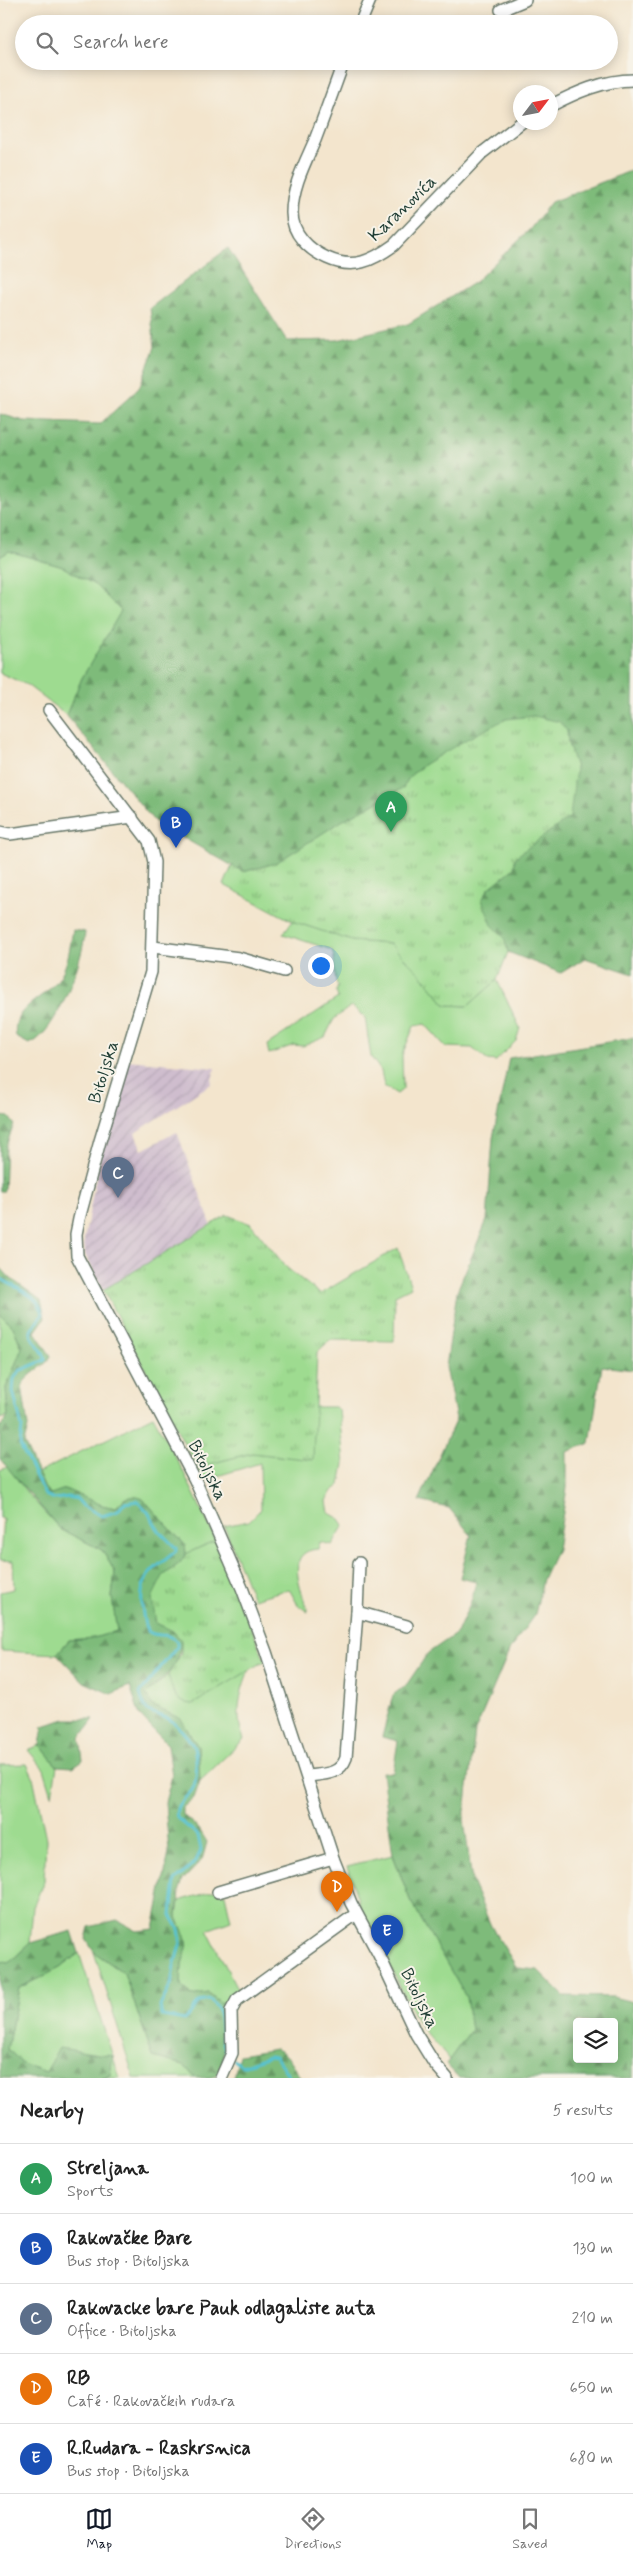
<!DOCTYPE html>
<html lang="en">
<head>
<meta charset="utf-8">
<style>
	:root { --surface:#fff; --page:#f2f2f2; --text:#222; --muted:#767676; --line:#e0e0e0; --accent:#111827 }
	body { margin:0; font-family:Mynerve,sans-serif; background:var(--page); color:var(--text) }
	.controls { position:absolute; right:15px; bottom:15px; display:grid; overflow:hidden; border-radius:5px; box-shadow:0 2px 12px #0003 }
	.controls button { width:45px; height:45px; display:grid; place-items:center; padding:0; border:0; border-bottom:1px solid var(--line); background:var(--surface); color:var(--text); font:25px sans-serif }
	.compass { position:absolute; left:513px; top:85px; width:45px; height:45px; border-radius:50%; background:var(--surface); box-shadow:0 2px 12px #0003; rotate:58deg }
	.you { position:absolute; left:320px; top:965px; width:18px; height:18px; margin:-12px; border:4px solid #fff; border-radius:50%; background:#1a73e8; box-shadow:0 0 0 8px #1a73e833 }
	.badge { display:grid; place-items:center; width:32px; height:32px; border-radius:50%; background:var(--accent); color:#fff; font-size:16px; font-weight:700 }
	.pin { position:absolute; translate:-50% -41px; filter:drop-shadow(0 1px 2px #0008) }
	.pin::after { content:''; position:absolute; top:26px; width:18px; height:15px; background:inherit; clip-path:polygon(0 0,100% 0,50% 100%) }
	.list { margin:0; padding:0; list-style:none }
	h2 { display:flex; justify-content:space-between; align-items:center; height:65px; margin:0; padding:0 20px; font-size:21px }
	h2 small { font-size:16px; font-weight:400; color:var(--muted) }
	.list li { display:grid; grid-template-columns:32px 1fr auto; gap:15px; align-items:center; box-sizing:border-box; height:70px; padding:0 20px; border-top:1px solid var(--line) }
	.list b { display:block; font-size:19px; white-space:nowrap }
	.list p { margin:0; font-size:16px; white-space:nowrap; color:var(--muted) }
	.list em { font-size:16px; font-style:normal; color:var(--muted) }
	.icon { flex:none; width:28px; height:28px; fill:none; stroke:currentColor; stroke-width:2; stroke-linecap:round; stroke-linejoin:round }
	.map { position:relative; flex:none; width:633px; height:2078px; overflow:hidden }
	.search { position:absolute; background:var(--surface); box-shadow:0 2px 12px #0003; left:15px; right:15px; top:15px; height:55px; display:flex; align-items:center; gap:12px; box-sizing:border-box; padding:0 18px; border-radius:28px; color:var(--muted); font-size:19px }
	.sheet { height:415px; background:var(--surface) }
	nav { display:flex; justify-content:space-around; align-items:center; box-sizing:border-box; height:70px; border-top:1px solid var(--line); background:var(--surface); font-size:14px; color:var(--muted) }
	nav a { display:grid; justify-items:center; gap:2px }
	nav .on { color:var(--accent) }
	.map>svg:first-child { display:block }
</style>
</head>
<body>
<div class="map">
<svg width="633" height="2078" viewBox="0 0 633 2078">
	<defs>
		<pattern id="industrial-furrows" width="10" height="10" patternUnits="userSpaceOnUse" patternTransform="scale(1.25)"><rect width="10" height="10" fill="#cfbdce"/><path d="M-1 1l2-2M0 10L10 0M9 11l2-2" fill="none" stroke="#b1a3b2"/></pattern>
		<pattern id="forest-firs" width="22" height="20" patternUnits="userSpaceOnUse" patternTransform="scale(1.25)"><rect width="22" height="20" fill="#7ebb7a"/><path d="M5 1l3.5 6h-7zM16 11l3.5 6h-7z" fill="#679965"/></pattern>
		<pattern id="park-tufts" width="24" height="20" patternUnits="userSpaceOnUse" patternTransform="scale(1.25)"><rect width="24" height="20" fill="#9edb90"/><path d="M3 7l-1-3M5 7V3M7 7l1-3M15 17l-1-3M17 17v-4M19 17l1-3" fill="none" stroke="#80b376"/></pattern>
	</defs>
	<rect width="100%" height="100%" fill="#f7f3e8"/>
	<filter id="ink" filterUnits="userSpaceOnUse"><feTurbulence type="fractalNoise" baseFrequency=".02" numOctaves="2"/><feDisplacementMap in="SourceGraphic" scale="10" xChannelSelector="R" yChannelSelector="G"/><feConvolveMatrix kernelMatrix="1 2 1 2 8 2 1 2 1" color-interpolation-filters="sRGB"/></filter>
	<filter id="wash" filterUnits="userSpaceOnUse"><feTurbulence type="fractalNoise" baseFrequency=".0096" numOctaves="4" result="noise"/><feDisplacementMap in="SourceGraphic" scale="20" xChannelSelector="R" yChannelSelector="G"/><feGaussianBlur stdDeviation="1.12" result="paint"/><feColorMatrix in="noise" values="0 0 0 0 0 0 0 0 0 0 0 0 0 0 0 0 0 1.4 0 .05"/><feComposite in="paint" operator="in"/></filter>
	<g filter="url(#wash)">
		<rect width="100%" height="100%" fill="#f3e5cd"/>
		<!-- industrial -->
		<polygon fill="url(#industrial-furrows)" points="127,1060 215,1068 211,1084 135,1133 142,1150 177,1132 211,1224 103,1290 85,1254 84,1240 101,1152"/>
		<!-- green -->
		<g fill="#9edb90" stroke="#5e8c62">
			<polygon points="9,551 63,567 95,585 122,611 82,678 66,715 27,685 0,673 0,557"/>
			<path d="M292,921L352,941L390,944L424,978L446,1005L468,1006L497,980L520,1028L516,1041L496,1061L487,1060L472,1048L446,1047L425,1024L414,1026L402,1055L403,1089L397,1094L384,1086L381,1071L371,1057L365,1017L351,1006L334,1019L325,1037L303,1046L294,1045L269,1054L267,1045L338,998L336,991L338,987C332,971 337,965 332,950L283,934Z"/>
			<polygon points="0,1314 13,1327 22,1348 6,1388 8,1416 0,1419"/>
			<path d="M314,1407H335L339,1410L344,1464L340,1485L331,1492L327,1501L329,1513L340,1519L344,1525L332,1545L320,1542L318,1549C283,1551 302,1592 308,1612L298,1605L289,1589L253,1599L224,1526L249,1521L261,1509L260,1463L204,1480L197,1467L252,1453L312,1459Z"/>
			<polygon points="153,1416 183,1471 216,1540 186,1554 185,1545 143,1499 125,1498 115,1508 51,1494 45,1489 38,1473"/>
			<polygon points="8,1467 28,1494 60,1529 102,1550 115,1572 112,1597 117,1631 94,1638 69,1640 57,1654 2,1651 0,1592 14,1589 13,1561 0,1560 3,1518 0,1518 0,1470"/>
			<path d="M249,1670C240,1692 234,1716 244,1739L200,1781L198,1747L181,1719L153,1706L146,1695L168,1675L176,1698L193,1704Z"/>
			<polygon points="40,1745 57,1766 52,1795 44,1769 28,1750"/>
			<polygon points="27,1764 33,1777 46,1839 44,1881 33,1907 30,1943 9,1963 0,1961 0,1765"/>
			<path d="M393,1855L410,1900L466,1997L471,2030L449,2060C438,2045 425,2035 416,2019L360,1906L347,1866Z"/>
			<polygon points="217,1890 225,1894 231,1921 207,1930 239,1992 224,2005 208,1993 191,1996 181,1985 182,1964 188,1944 177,1917 179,1901"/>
			<polygon points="94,1952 124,1973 153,2057 184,2065 195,2078 134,2078"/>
			<polygon points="79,1953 120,2078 104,2078 110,2075 79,2053 59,2049 46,2072 25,2065 7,2049 19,1988 60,1968"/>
		</g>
		<!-- forest -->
		<g fill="url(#forest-firs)" stroke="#4e7c57" fill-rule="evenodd">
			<path d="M633,170V974L585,958L561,973L508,952C504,934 499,937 491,924C487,916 485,908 482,900L488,889L514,868L515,858L522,852L576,768L568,744L567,731L534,716L506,719L425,764L410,776L403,788L342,821L276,863L243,872L154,821L66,715L82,678L121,611L95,585L63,567L9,551L0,557V414L24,421L100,424L139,388L155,347L150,308L228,248L287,341L337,340L408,324L475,282L531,228L551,202Z"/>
			<path d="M73,930L85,932C84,958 55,1037 29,1044L16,1037C10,1005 46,1001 61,975C69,961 70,945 73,930Z"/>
			<path d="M633,1038V1370L602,1366L590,1443L567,1452V1488L557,1549L543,1579L535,1614L510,1649L475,1731L464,1819L472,1882L491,1926L517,1968L538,1970L564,1996L613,1997L633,2002V2078H459L446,2064L471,2030L466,1997L410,1900L393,1855L382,1772L393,1773L398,1741L382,1737L393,1695L407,1684L428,1653L457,1633L472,1599L476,1582L460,1578L471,1535L449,1508L419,1501L456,1419L446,1367L457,1291L487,1220L493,1138L509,1058ZM577,2022H614V2059H577Z"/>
			<polygon points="0,1116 9,1117 14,1124 6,1146 4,1191 0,1191"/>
			<path d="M0,1267L10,1278L41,1300L45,1318L35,1332L51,1356C45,1368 29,1372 22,1385L28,1427L24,1443L45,1489L51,1494L65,1489L102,1505L115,1508C124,1499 130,1493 143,1499L185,1545L186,1554L180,1563L163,1576L156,1623L173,1631L181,1640C180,1668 164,1676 146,1695L153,1706L181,1719L198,1747L200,1781L194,1798L183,1807V1815L199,1829L207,1842L202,1860L183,1880L179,1892L177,1917L188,1944L182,1964L181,1985L191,1996L208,1993L224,2005C224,2021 227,2063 218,2075C213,2078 201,2078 195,2078L184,2065L153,2057L124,1973L94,1952L86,1939L89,1927L117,1920L137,1931L154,1929L169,1852L165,1802L172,1776L168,1745L140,1716L130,1686L111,1694L84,1682L57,1654L69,1640L94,1638L117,1631L112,1597L115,1572L102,1550L60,1529L0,1459V1428L8,1416L6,1388L22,1348L13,1327L0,1314Z"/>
			<polygon points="65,1719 94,1719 80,1738 83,1760 73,1767 57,1766 40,1745 43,1726"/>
			<polygon points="72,1931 79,1953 60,1968 19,1988 7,2049 25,2065 46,2072 59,2048 113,2056 110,2075 104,2078 0,2078 0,1961 9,1963 30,1943"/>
			<path d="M275,2049C290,2054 293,2064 300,2078H234L239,2055Z"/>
		</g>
		<!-- park -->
		<g fill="url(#park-tufts)" stroke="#5e8c62">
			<polygon points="534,716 560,722 567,731 568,744 576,768 570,817 522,852 515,858 514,868 488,889 482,900 492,925 504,937 508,952 497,980 468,1006 446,1005 424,978 390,944 352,941 292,921 224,885 232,866 244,872 276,863 342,821 403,788 410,776 425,764 467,739 506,719"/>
			<polygon points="227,1215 251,1224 287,1268 320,1294 398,1248 411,1287 395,1295 394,1341 330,1340 317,1352 313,1460 252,1453 197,1467 103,1290"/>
			<path d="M216,1540L265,1661L193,1704C174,1703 173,1691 168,1675L181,1654V1640L173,1631L156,1623L152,1598L163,1576L180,1563L186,1554Z"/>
		</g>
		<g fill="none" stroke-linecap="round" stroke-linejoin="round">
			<!-- stream -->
			<g stroke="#56c2d0" stroke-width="3">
				<path d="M0,1278C15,1288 39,1295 43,1314C39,1319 33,1326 31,1331C29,1341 46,1349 45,1360L19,1371L14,1379L13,1391L22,1427L20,1445L45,1495L55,1499L68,1497L77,1499L83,1506L102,1516L118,1511L124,1503L138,1501L148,1512L159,1531L176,1548V1551C150,1573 137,1576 143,1614C144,1620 144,1628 149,1632C157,1638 168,1631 177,1642V1647L140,1693C145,1715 151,1712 169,1719C176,1723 191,1740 194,1748C197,1759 198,1781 192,1790C185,1801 174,1802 177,1818L198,1835L201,1850L195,1863L175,1881L171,1915L179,1929L181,1942L174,1966L171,1985L160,2006L162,2016L185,2020L199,2002L210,2000C228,2013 215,2038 229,2055"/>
				<polyline points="233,2060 242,2066 269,2056 276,2057 290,2078"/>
			</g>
		</g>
	</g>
	<g filter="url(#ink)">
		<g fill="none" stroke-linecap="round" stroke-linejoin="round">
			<defs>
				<g id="street">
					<polyline points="501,10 525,0"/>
					<polyline points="360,24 370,0"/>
					<path d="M344,61C334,88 325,114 315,140C305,163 292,187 292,213C292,234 309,250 327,258C353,270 372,261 394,245L482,153L522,122"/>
					<path d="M550,106C575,93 604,80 633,80"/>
					<polyline points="49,710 149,841 154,862 151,972 100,1141 79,1219 76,1234 77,1256 195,1480 242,1588 266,1652 333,1858 351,1903 379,1955 416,2034 434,2063 447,2078"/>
					<polyline points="0,832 10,834 132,817"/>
					<polyline points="153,947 239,958 284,971"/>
					<polyline points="357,1612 359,1563"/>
					<path d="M308,1776C323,1774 340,1775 346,1758L357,1612L407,1626"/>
					<polyline points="218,1892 333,1858"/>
					<polyline points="221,2078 232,2053 231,2011 237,2000 356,1914"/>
				</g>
			</defs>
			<!-- street casing -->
			<use href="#street" stroke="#69786a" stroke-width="14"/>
			<!-- street -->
			<use href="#street" stroke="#fff" stroke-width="11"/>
		</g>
	</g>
	<g text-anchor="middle" stroke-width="4" stroke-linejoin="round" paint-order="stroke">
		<!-- street labels -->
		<g font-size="18" fill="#1f3d34" stroke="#f7f3e8">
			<text transform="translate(402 208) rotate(-44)" y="6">Karanovića</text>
			<text transform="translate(103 1072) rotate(-73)" y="6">Bitoljska</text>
			<text transform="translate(208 1470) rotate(63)" y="6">Bitoljska</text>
			<text transform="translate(420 1998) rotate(64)" y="6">Bitoljska</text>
		</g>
	</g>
</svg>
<div class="controls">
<button><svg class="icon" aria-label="layers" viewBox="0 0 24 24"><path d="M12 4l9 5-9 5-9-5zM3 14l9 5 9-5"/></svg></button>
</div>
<svg class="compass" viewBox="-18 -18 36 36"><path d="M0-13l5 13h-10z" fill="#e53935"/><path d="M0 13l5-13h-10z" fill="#767676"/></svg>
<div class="you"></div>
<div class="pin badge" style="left:391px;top:832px;background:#2e9e5b">A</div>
<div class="pin badge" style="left:176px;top:848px;background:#1a4fb4">B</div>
<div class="pin badge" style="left:118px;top:1198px;background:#5c6f8a">C</div>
<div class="pin badge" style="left:337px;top:1912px;background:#e8710a">D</div>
<div class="pin badge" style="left:387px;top:1956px;background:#1a4fb4">E</div>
<div class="search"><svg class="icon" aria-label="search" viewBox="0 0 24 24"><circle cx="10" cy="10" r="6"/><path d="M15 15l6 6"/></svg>Search here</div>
</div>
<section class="sheet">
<h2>Nearby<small>5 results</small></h2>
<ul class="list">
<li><span class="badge" style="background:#2e9e5b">A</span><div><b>Streljana</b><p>Sports</p></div><em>100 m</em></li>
<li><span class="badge" style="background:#1a4fb4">B</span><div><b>Rakovačke Bare</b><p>Bus stop · Bitoljska</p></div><em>130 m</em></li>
<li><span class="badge" style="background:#5c6f8a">C</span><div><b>Rakovacke bare Pauk odlagaliste auta</b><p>Office · Bitoljska</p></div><em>210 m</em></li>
<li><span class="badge" style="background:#e8710a">D</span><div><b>RB</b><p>Café · Rakovačkih rudara</p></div><em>650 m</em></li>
<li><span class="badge" style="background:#1a4fb4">E</span><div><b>R.Rudara - Raskrsnica</b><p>Bus stop · Bitoljska</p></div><em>680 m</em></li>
</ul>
</section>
<nav>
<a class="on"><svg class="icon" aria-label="map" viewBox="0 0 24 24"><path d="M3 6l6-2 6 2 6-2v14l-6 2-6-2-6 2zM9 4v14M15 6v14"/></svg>Map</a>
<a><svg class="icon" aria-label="directions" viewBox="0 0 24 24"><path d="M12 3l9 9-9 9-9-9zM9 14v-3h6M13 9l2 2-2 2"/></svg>Directions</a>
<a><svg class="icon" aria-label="saved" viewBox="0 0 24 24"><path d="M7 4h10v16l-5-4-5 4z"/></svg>Saved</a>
</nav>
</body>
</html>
